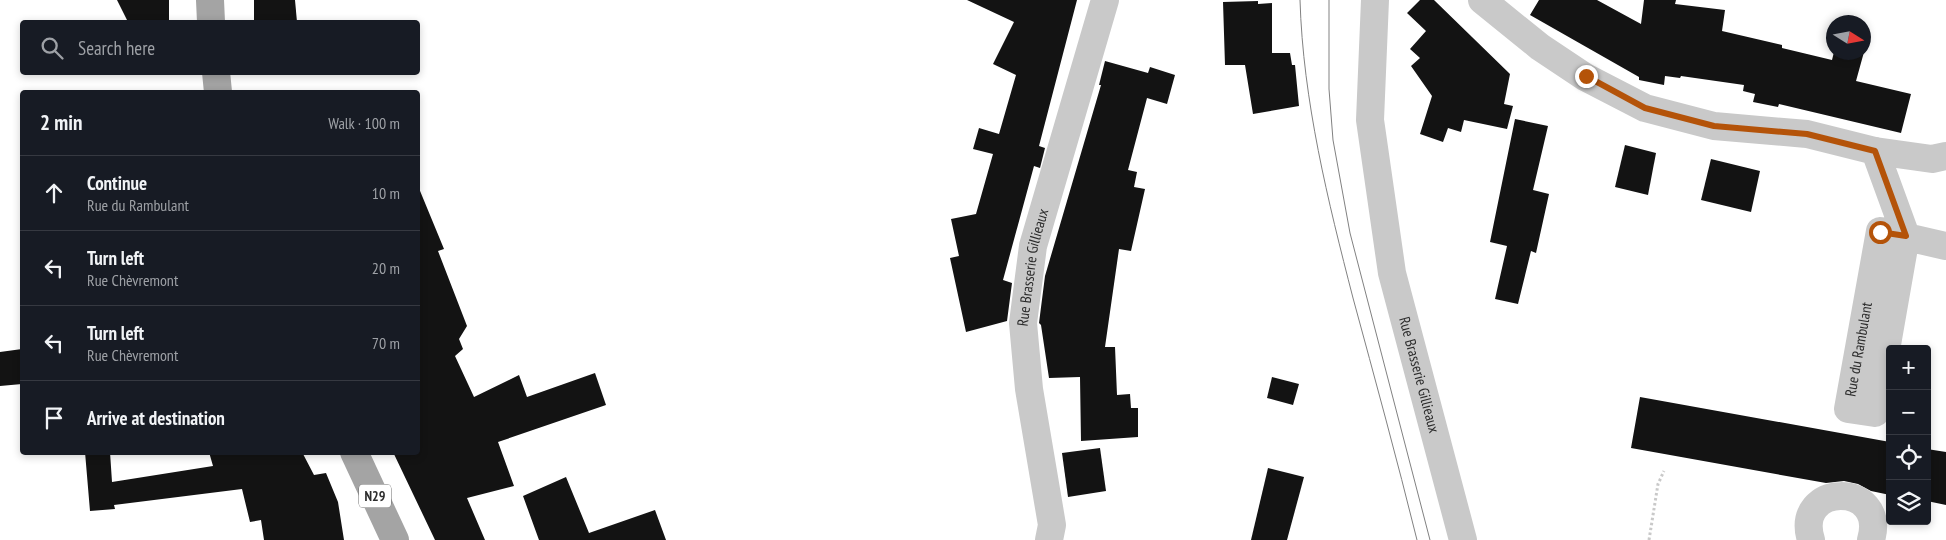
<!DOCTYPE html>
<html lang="en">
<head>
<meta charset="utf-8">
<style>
	:root { --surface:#171b24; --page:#20242c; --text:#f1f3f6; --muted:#9ea1a6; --line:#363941 }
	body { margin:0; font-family:"PT Sans Narrow",sans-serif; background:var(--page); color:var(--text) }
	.controls { position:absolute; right:15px; bottom:15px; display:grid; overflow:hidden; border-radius:5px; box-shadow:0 2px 8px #0003 }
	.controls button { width:45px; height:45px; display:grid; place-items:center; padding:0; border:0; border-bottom:1px solid var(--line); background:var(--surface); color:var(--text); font:25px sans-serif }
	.compass { position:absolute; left:1826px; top:15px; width:45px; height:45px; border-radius:50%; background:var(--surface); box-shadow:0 2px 8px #0003; rotate:101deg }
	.stop { position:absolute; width:15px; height:15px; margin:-11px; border:4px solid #b45309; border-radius:50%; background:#fff }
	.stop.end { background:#b45309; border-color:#fff; box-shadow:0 1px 5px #0008 }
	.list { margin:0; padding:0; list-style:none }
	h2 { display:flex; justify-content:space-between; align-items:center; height:65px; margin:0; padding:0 20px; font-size:21px }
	h2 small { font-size:16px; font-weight:400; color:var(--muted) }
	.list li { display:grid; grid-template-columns:32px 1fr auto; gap:15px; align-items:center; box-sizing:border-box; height:75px; padding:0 20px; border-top:1px solid var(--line) }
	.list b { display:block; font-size:19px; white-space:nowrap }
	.list p { margin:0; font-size:16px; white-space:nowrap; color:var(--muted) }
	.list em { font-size:16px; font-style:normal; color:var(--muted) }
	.icon { flex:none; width:28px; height:28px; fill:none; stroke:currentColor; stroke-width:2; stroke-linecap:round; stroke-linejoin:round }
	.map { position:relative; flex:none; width:1946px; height:540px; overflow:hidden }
	.search { position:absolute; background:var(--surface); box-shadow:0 2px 8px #0003; left:20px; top:20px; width:400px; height:55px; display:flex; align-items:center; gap:12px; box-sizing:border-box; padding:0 18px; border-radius:5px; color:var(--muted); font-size:19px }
	.panel { position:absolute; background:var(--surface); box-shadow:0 2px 8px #0003; left:20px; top:90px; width:400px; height:365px; border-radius:5px }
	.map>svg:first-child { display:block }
</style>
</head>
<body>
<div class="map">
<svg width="1946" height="540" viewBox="0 0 1946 540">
	<rect width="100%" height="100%" fill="#fff"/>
	<!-- building -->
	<g fill="#131313">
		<polygon points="117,0 169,0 169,22 128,22"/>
		<polygon points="254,0 295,0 297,22 254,22"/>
		<polygon points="967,0 1077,0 1039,146 1045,148 1040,168 1034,166 1003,280 1012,283 1007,321 966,332 950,258 959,256 951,219 976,214 993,154 973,149 979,128 999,134 1016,75 993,64 1014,22"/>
		<polygon points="1420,0 1434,0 1510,74 1504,104 1513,106 1507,129 1464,120 1461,132 1448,128 1443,142 1420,134 1432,96 1411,66 1420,58 1410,49 1426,31 1407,13"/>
		<polygon points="1539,0 1597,0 1641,24 1644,0 1676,0 1675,4 1725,10 1722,31 1782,45 1782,48 1832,60 1834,52 1864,52 1856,81 1911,94 1901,133 1779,104 1778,107 1753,102 1755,94 1743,91 1744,85 1681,76 1680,78 1665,76 1664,85 1639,80 1639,77 1530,15"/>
		<polygon points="1258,1 1258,4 1272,3 1272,53 1290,53 1292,65 1295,65 1299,106 1253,114 1245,65 1225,65 1223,2"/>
		<polygon points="1105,61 1148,73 1150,67 1175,75 1167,104 1147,98 1128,170 1137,172 1134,187 1145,189 1131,251 1119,249 1105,347 1115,347 1117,395 1130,394 1131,408 1138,408 1138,437 1081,441 1080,377 1049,378 1041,325 1039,323 1045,276 1101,85 1099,85"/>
		<polygon points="1515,119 1548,126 1533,190 1549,194 1536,253 1531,251 1518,304 1495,299 1507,246 1490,242"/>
		<polygon points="1625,145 1656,153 1648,195 1615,187"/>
		<polygon points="1711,159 1760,171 1751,212 1701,200"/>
		<polygon points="418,186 444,249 438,251 467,326 459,339 463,349 455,356 474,397 519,375 527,397 595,373 606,405 498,442 514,486 467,498 485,540 435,540 393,452 418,452"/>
		<polygon points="22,349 22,384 0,386 0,352"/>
		<polygon points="1272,377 1299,384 1293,405 1267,398"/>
		<polygon points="1640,397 1890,442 1890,495 1871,491 1858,484 1844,481 1826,483 1631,448"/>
		<polygon points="1100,448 1106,491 1068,497 1062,453"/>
		<polygon points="1927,449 1946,452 1946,505 1927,501"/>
		<polygon points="85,452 110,452 112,482 213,466 209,452 302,452 314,475 326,473 338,502 344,540 264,540 261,520 250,522 242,489 114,505 115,509 90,511"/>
		<polygon points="1268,468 1304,477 1287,540 1251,540"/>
		<polygon points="566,477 589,533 655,510 666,540 539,540 523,496"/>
	</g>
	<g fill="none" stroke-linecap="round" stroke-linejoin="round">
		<!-- path -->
		<polyline stroke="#c9c9c9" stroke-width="3" stroke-dasharray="2.5 2.5" stroke-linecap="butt" points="1649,540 1658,484 1664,471"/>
		<!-- minor -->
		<g stroke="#c9c9c9" stroke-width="28">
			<path id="s1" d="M1375,0L1370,120L1392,273L1463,540"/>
			<path id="s2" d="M1482,0L1540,47L1585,77L1645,108L1714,126L1807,134L1875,151L1906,236L1875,413L1848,409L1880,231L1946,246"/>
			<polyline points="1875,151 1932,159 1946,156"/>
			<path id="s3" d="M1049,540L1052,525L1029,389L1023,323L1033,246L1105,0"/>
			<path d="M1811,540C1793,482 1888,481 1871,540"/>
		</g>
		<!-- major -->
		<g stroke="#a4a4a4" stroke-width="28">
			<polyline points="210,0 211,22"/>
			<polyline points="216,72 218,92"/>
			<polyline points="354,452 395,540"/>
		</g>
		<!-- tram -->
		<g stroke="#818181" stroke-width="1">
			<path d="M1300,0C1303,101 1328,201 1353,298C1375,379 1397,459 1417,540"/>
			<polyline points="1329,0 1329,89 1333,140 1350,233 1430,540"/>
		</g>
	</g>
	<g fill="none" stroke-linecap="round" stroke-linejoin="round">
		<!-- route -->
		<polyline stroke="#b45309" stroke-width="6" points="1586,76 1645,108 1714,126 1807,134 1875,151 1906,236 1880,232"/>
	</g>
	<g text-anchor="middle" stroke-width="5" stroke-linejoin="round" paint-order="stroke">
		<!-- shield labels -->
		<rect fill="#fff" stroke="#6b6b6b" stroke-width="1" x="359" y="484.5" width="32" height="23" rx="4"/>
		<g font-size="14" font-weight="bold" fill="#2c2c2c">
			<text x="375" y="501">N29</text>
		</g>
		<!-- street labels -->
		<g font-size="15" fill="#2c2c2c" stroke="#fff">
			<text dy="5" stroke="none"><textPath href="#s3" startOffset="276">Rue Brasserie Gillieaux</textPath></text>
			<text dy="5" stroke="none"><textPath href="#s2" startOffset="789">Rue du Rambulant</textPath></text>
			<text dy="5" stroke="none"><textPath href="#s1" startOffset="380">Rue Brasserie Gillieaux</textPath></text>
		</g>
	</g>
</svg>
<div class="controls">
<button>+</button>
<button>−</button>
<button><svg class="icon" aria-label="locate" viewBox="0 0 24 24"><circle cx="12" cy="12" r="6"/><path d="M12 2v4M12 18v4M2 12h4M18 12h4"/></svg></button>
<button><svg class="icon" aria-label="layers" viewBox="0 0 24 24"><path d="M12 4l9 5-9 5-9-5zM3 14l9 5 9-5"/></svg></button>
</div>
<svg class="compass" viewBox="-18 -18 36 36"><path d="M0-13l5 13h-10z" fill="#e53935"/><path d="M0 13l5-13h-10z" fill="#9ea1a6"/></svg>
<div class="stop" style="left:1880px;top:232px"></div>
<div class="stop end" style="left:1586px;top:76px"></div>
<div class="search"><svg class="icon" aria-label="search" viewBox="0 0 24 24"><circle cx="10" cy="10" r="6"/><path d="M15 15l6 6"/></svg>Search here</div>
<section class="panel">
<h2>2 min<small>Walk · 100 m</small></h2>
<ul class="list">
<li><svg class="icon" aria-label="ahead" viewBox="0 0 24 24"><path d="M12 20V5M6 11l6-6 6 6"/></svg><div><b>Continue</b><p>Rue du Rambulant</p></div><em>10 m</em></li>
<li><svg class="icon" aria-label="left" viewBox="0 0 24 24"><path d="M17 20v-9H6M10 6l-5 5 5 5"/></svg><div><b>Turn left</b><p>Rue Chèvremont</p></div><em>20 m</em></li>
<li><svg class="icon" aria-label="left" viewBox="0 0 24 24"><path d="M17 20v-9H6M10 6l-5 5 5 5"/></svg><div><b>Turn left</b><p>Rue Chèvremont</p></div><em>70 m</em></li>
<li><svg class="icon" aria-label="arrive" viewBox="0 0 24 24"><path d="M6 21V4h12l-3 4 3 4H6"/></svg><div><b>Arrive at destination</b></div></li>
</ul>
</section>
</div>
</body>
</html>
